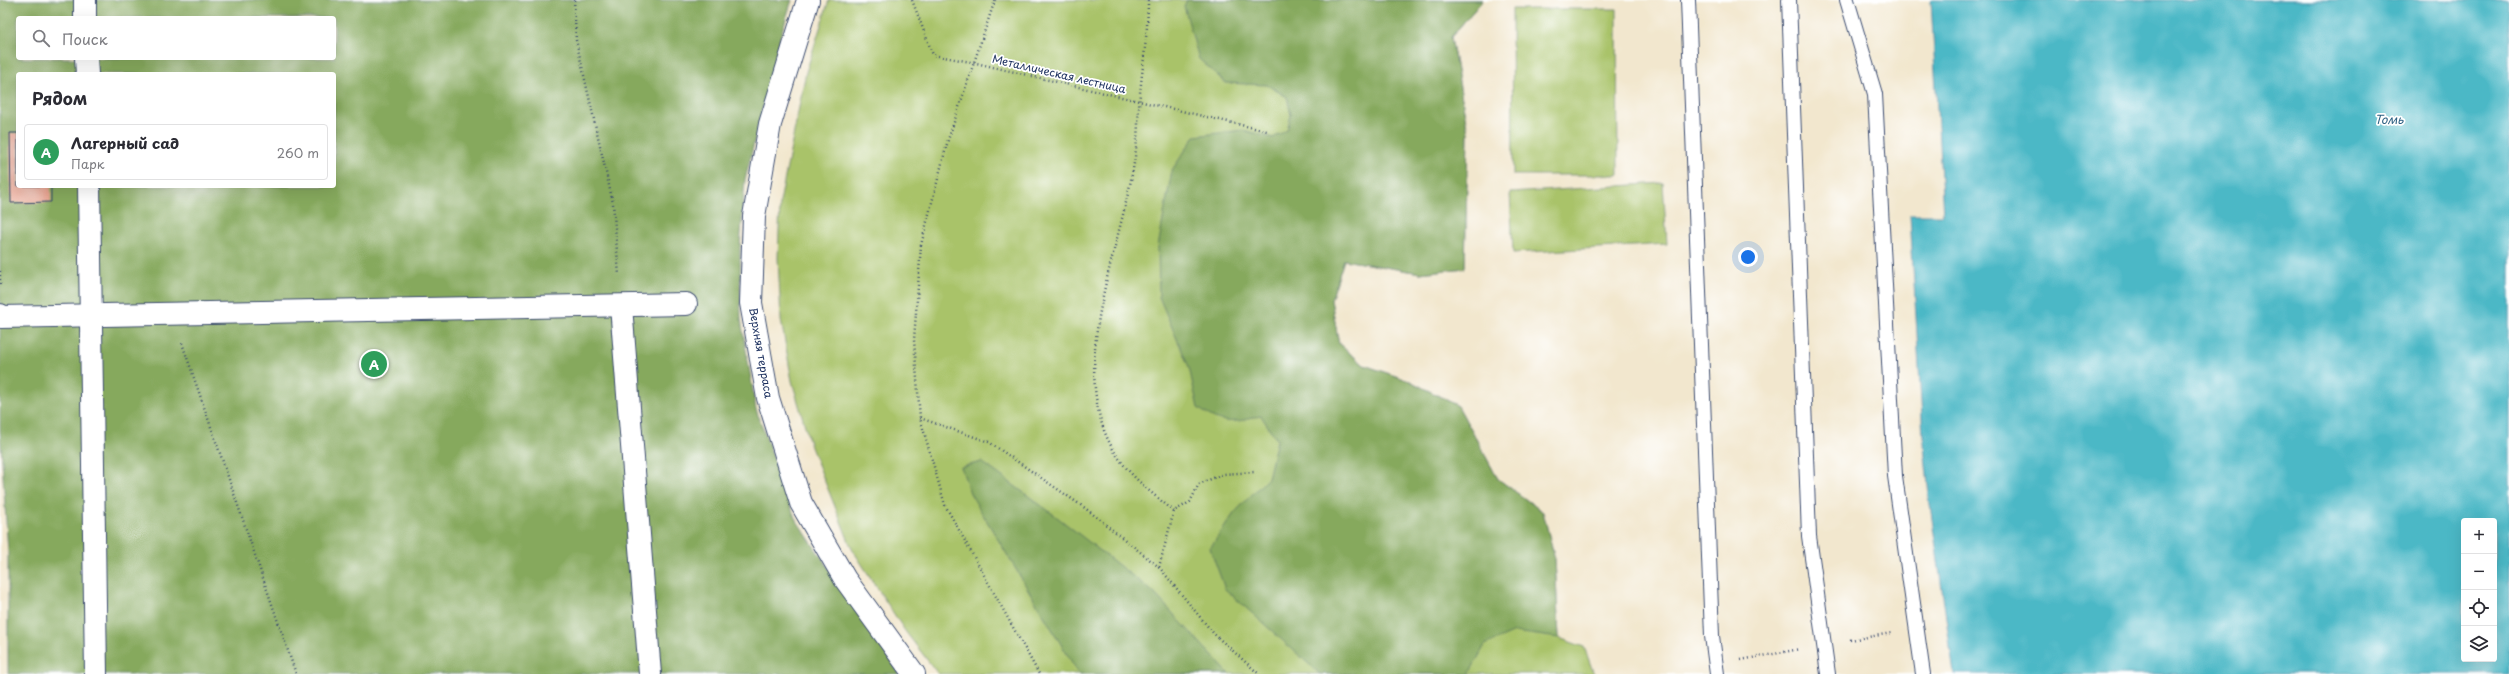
<!DOCTYPE html>
<html lang="ru">
<head>
<meta charset="utf-8">
<style>
	:root { --surface:#fff; --page:#f2f2f3; --text:#2b2b33; --muted:#7c7c81; --line:#e1e1e2; --accent:#1f6fb2 }
	body { margin:0; font-family:"Playpen Sans",sans-serif; background:var(--page); color:var(--text) }
	.controls { position:absolute; right:12px; bottom:12px; display:grid; overflow:hidden; border-radius:4px; box-shadow:0 4px 16px #0002 }
	.controls button { width:36px; height:36px; display:grid; place-items:center; padding:0; border:0; border-bottom:1px solid var(--line); background:var(--surface); color:var(--text); font:20px sans-serif }
	.you { position:absolute; left:1748px; top:257px; width:14px; height:14px; margin:-10px; border:3px solid #fff; border-radius:50%; background:#1a73e8; box-shadow:0 0 0 6px #1a73e833 }
	.badge { display:grid; place-items:center; width:26px; height:26px; border-radius:50%; background:var(--accent); color:#fff; font-size:13px; font-weight:700 }
	.pin { position:absolute; translate:-50% -50%; border:2px solid #fff; box-shadow:0 1px 4px #0006 }
	.list { margin:0; padding:0; list-style:none }
	h2 { display:flex; justify-content:space-between; align-items:center; height:52px; margin:0; padding:0 16px; font-size:17px }
	h2 small { font-size:13px; font-weight:400; color:var(--muted) }
	.list li { display:grid; grid-template-columns:26px 1fr auto; gap:12px; align-items:center; box-sizing:border-box; height:56px; margin:0 8px 8px; padding:0 8px; border:1px solid var(--line); border-radius:4px }
	.list b { display:block; font-size:15px; white-space:nowrap }
	.list p { margin:0; font-size:13px; white-space:nowrap; color:var(--muted) }
	.list em { font-size:13px; font-style:normal; color:var(--muted) }
	.icon { flex:none; width:22px; height:22px; fill:none; stroke:currentColor; stroke-width:2; stroke-linecap:round; stroke-linejoin:round }
	.map { position:relative; flex:none; width:2509px; height:674px; overflow:hidden }
	.search { position:absolute; background:var(--surface); box-shadow:0 4px 16px #0002; left:16px; top:16px; width:320px; height:44px; display:flex; align-items:center; gap:10px; box-sizing:border-box; padding:0 14px; border-radius:4px; color:var(--muted); font-size:15px }
	.panel { position:absolute; background:var(--surface); box-shadow:0 4px 16px #0002; left:16px; top:72px; width:320px; height:116px; border-radius:4px }
	.map>svg:first-child { display:block }
</style>
</head>
<body>
<div class="map">
<svg width="2509" height="674" viewBox="0 0 2509 674">
	<rect width="100%" height="100%" fill="#fff"/>
	<filter id="ink" filterUnits="userSpaceOnUse"><feTurbulence type="fractalNoise" baseFrequency=".025" numOctaves="2"/><feDisplacementMap in="SourceGraphic" scale="8" xChannelSelector="R" yChannelSelector="G"/><feConvolveMatrix kernelMatrix="1 2 1 2 8 2 1 2 1" color-interpolation-filters="sRGB"/></filter>
	<filter id="wash" filterUnits="userSpaceOnUse"><feTurbulence type="fractalNoise" baseFrequency=".012" numOctaves="4" result="noise"/><feDisplacementMap in="SourceGraphic" scale="16" xChannelSelector="R" yChannelSelector="G"/><feGaussianBlur stdDeviation="0.9" result="paint"/><feColorMatrix in="noise" values="0 0 0 0 0 0 0 0 0 0 0 0 0 0 0 0 0 1.4 0 .05"/><feComposite in="paint" operator="in"/></filter>
	<g filter="url(#wash)">
		<rect width="100%" height="100%" fill="#f2e7ce"/>
		<!-- green -->
		<g fill="#a9c369" stroke="#627964">
			<polygon points="829,0 1483,0 1451,37 1468,133 1465,268 1420,273 1344,260 1331,300 1339,344 1364,365 1410,381 1458,406 1498,479 1543,512 1555,559 1559,638 1584,647 1594,674 938,674 905,631 852,549 811,447 792,381 781,320 778,258 780,202 806,72"/>
			<polygon points="1512,9 1617,9 1618,175 1513,175"/>
			<polygon points="1663,183 1667,244 1513,253 1510,193"/>
		</g>
		<!-- forest -->
		<g fill="#86a95d" stroke="#506c5e" fill-rule="evenodd">
			<path d="M0,0H792L779,41L745,180L740,248L741,319L756,409L795,518L900,674H8V552L0,431ZM18,18H334V58H18ZM18,74H334V186H18Z"/>
			<path d="M1187,0H1483L1451,37L1468,133L1465,268L1420,273L1344,260L1331,300L1339,344L1364,365L1410,381L1458,406L1498,479L1543,512L1555,559L1559,638L1515,632L1485,645L1469,674H1320L1225,589L1210,548L1235,512L1268,478L1277,440L1261,416C1232,423 1223,426 1198,408L1189,367L1159,297L1158,247L1172,170L1195,136L1243,130L1273,138L1287,130L1291,115L1287,97L1267,85L1226,83L1199,59L1184,6Z"/>
			<polygon points="982,462 1057,517 1153,592 1229,674 1079,674 970,493 961,467"/>
		</g>
		<!-- water -->
		<path fill="#4bb8c6" stroke="#337492" fill-rule="evenodd" d="M1931,0H2509V674H1954L1930,505L1923,436L1910,215H1943ZM2464,521H2494V659H2464Z"/>
		<g id="blocks">
			<!-- building -->
			<polygon fill="#eaa693" points="10,133 18,133 18,186 51,186 51,202 11,203"/>
		</g>
	</g>
	<g filter="url(#ink)">
		<use href="#blocks" fill-opacity="0" stroke="#3b4b6f" stroke-width="1"/>
		<g fill="none" stroke-linecap="round" stroke-linejoin="round">
			<defs>
				<g id="lane">
					<polyline points="1688,0 1712,636 1717,674"/>
					<polyline points="1789,0 1809,536 1828,674"/>
					<polyline points="1847,0 1875,94 1895,476 1923,674"/>
				</g>
				<g id="street">
					<polyline points="85,0 85,18"/>
					<polyline points="808,0 770,124 754,216 751,303 768,398 801,503 845,579 914,674"/>
					<polyline points="86,58 87,74"/>
					<polyline points="89,186 96,674"/>
					<polyline points="621,306 650,674"/>
					<polyline points="0,315 1,317 686,304"/>
				</g>
			</defs>
			<!-- lane casing -->
			<use href="#lane" stroke="#3b4b6f" stroke-width="16"/>
			<!-- street casing -->
			<use href="#street" stroke="#3b4b6f" stroke-width="24"/>
			<!-- path -->
			<g stroke="#3b4b6f" stroke-width="2.5" stroke-dasharray="1 3" stroke-linecap="butt">
				<polyline points="574,0 576,40 613,203 619,275"/>
				<polyline points="912,0 933,55 976,63 1267,131"/>
				<polyline points="995,0 948,140 921,245 914,340 920,418 945,505 1039,674"/>
				<path d="M1148,0C1148,31 1143,63 1140,93C1138,116 1138,140 1134,163C1121,246 1074,347 1104,430C1117,466 1145,488 1174,511"/>
				<polyline points="0,271 0,286"/>
				<polyline points="182,343 296,674"/>
				<polyline points="920,418 989,442 1085,508 1159,567 1214,634 1259,674"/>
				<polyline points="1159,567 1174,511 1190,502 1199,484 1223,474 1255,472"/>
				<polyline points="1850,640 1892,633"/>
				<polyline points="1741,660 1800,649"/>
			</g>
			<!-- lane -->
			<use href="#lane" stroke="#fff" stroke-width="14"/>
			<!-- street -->
			<use href="#street" stroke="#fff" stroke-width="22"/>
		</g>
	</g>
	<g text-anchor="middle" stroke-width="3.5" stroke-linejoin="round" paint-order="stroke">
		<!-- street labels -->
		<g font-size="11" fill="#1b2f5e" stroke="#fff">
			<text transform="translate(1059 74) rotate(13)" y="4">Металлическая лестница</text>
			<text transform="translate(761 353) rotate(80)" y="4">Верхняя терраса</text>
		</g>
		<!-- water labels -->
		<g font-size="12" font-style="italic" fill="#2c5f82" stroke="#fff">
			<text x="2389" y="124">Томь</text>
		</g>
	</g>
</svg>
<div class="controls">
<button>+</button>
<button>−</button>
<button><svg class="icon" aria-label="locate" viewBox="0 0 24 24"><circle cx="12" cy="12" r="6"/><path d="M12 2v4M12 18v4M2 12h4M18 12h4"/></svg></button>
<button><svg class="icon" aria-label="layers" viewBox="0 0 24 24"><path d="M12 4l9 5-9 5-9-5zM3 14l9 5 9-5"/></svg></button>
</div>
<div class="you"></div>
<div class="pin badge" style="left:374px;top:364px;background:#2e9e5b">A</div>
<div class="search"><svg class="icon" aria-label="search" viewBox="0 0 24 24"><circle cx="10" cy="10" r="6"/><path d="M15 15l6 6"/></svg>Поиск</div>
<section class="panel">
<h2>Рядом<small></small></h2>
<ul class="list">
<li><span class="badge" style="background:#2e9e5b">A</span><div><b>Лагерный сад</b><p>Парк</p></div><em>260 m</em></li>
</ul>
</section>
</div>
</body>
</html>
